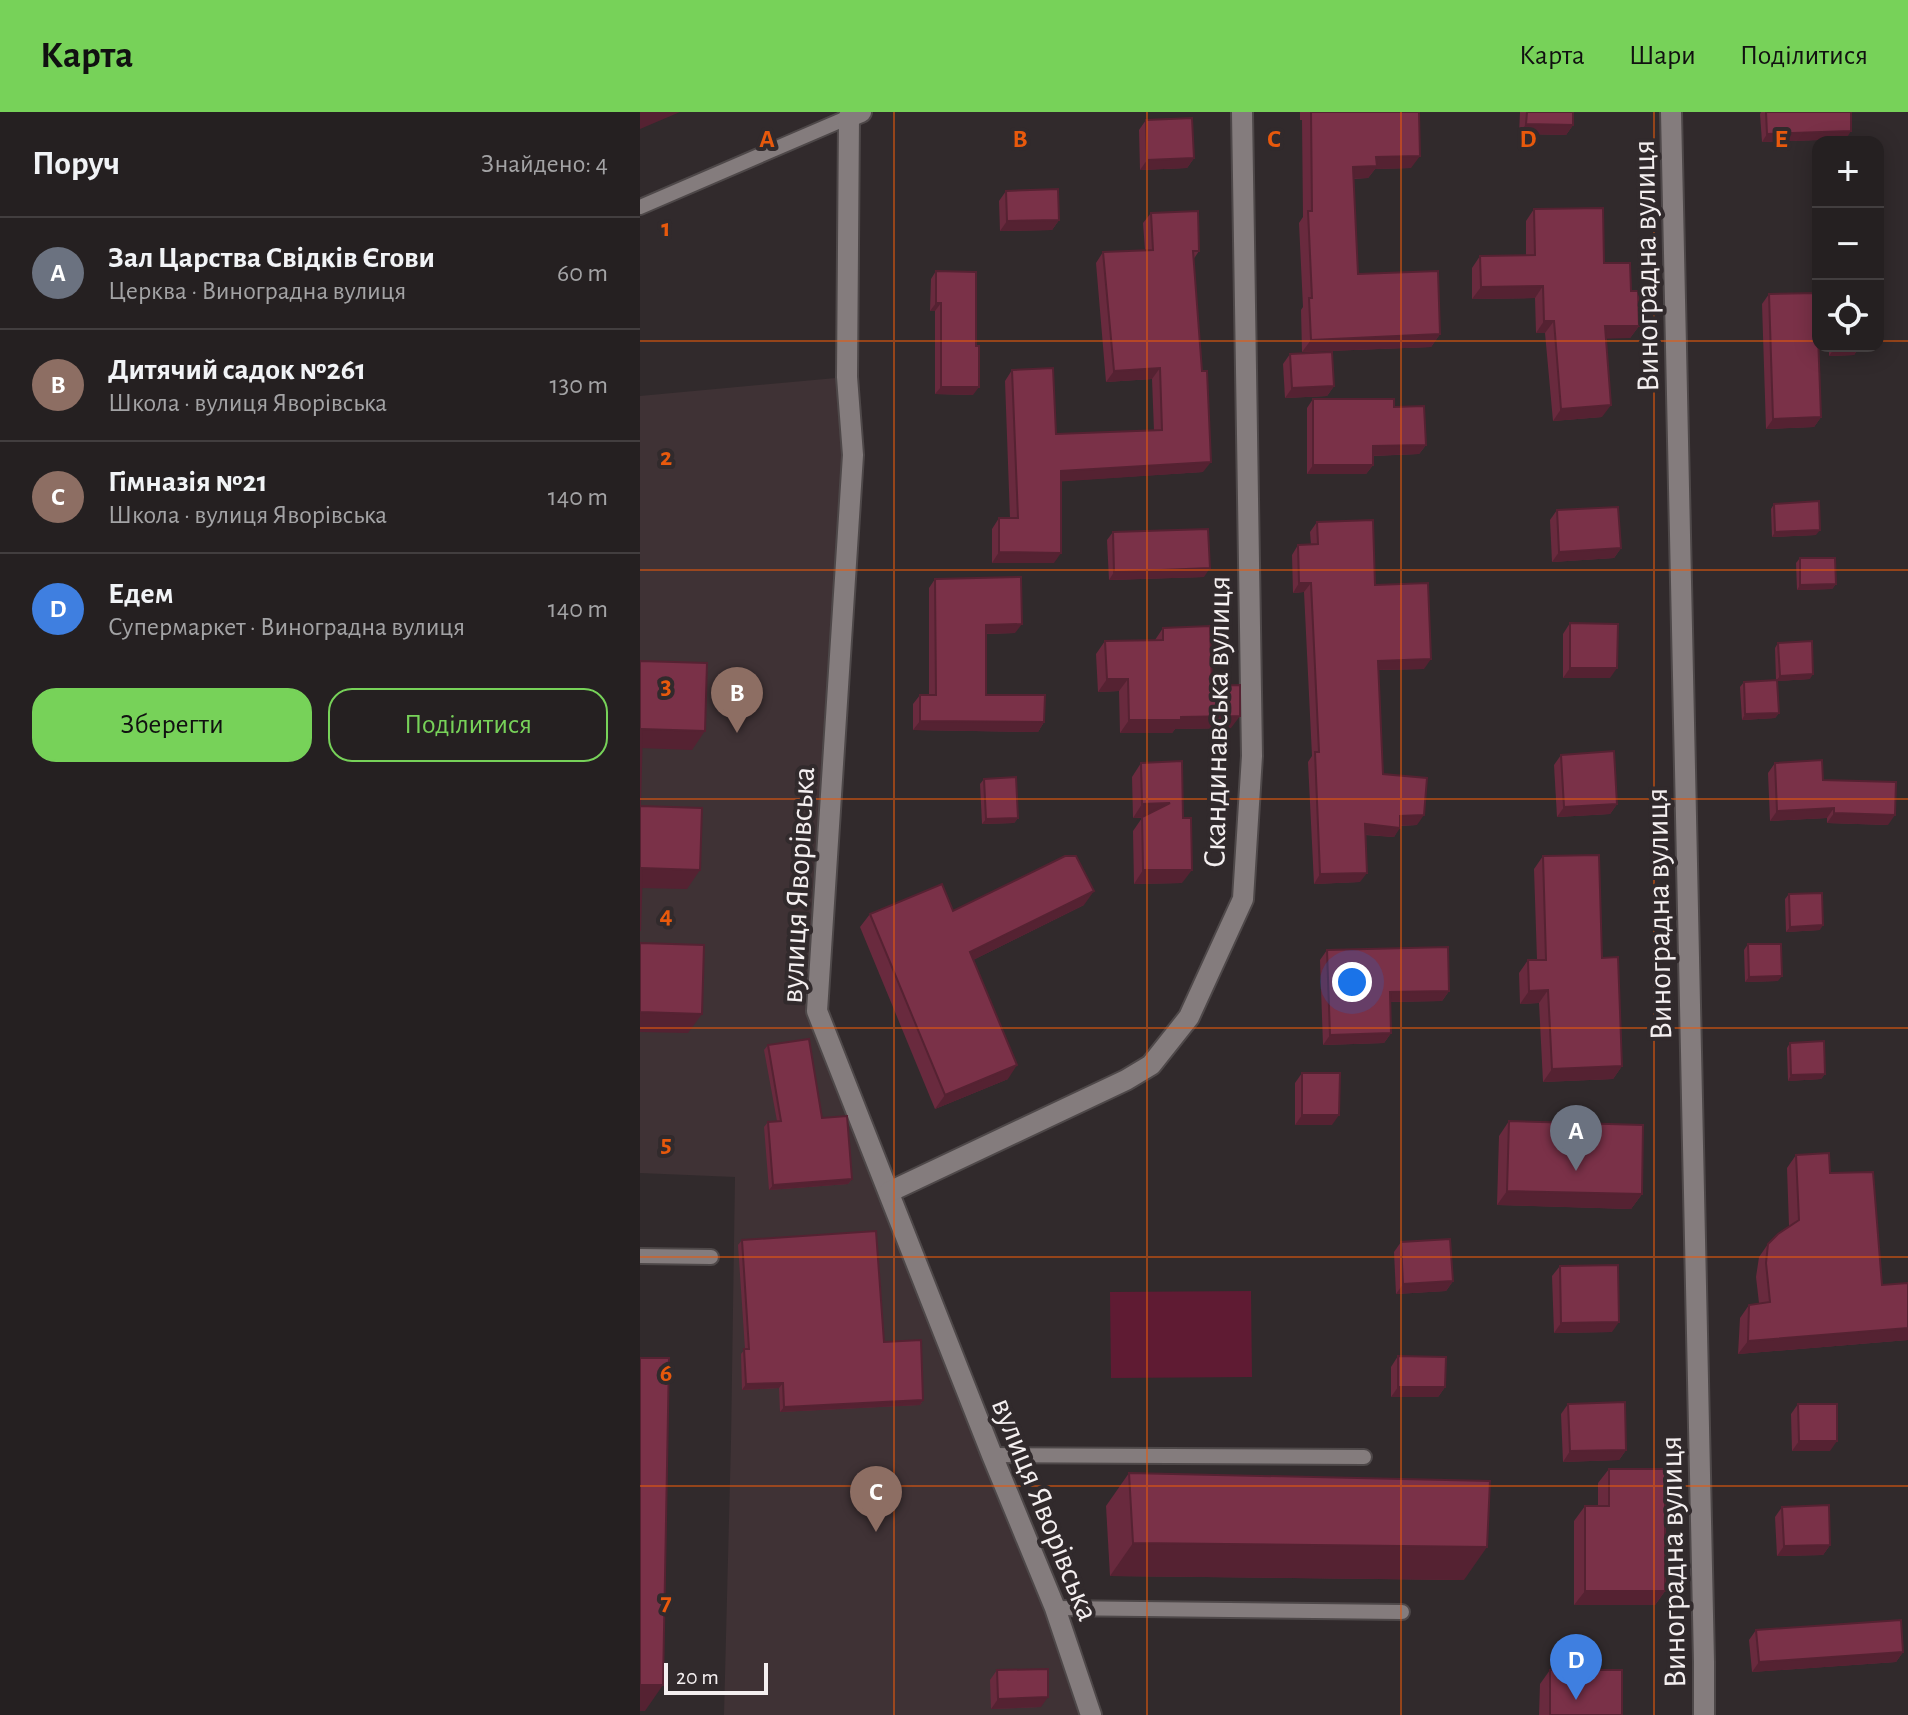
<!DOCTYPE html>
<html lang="uk">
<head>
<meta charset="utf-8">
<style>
	:root { --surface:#252021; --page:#312d2e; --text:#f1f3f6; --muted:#a3a3a5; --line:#423e3f; --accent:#77d259 }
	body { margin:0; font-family:"Alegreya Sans",sans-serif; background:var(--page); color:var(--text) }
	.controls { position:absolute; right:24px; top:24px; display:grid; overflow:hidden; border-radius:16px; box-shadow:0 4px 20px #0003 }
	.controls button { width:72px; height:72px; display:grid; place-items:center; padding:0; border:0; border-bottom:2px solid var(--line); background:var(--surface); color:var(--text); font:40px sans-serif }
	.scale { position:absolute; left:24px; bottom:20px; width:104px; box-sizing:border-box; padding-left:8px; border:4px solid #f4eff0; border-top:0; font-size:22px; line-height:28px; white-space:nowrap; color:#f4eff0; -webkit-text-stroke:6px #312a2c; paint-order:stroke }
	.you { position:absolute; left:712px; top:870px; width:28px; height:28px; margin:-20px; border:6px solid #fff; border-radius:50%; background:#1a73e8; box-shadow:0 0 0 12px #1a73e833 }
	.badge { display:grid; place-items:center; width:52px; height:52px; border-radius:50%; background:var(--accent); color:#fff; font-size:26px; font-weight:700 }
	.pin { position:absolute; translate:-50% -66px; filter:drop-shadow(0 2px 4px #0008) }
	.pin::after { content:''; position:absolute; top:42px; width:28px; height:24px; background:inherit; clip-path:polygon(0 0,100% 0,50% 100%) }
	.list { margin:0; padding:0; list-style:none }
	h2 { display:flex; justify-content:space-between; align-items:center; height:104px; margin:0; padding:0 32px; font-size:34px }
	h2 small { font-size:26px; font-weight:400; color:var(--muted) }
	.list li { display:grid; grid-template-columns:52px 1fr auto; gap:24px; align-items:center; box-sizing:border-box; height:112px; padding:0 32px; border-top:2px solid var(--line) }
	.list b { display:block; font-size:30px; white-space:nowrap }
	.list p { margin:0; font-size:26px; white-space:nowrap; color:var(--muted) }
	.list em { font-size:26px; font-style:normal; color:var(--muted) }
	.actions { display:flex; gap:16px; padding:24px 32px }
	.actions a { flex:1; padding:18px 0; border:2px solid var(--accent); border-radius:24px; text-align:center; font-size:28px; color:var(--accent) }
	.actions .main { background:var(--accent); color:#111 }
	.icon { flex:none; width:44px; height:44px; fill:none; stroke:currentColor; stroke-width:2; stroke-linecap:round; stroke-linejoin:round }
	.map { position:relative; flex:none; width:1268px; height:1603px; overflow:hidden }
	header { display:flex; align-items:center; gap:48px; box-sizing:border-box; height:112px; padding:0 40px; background:var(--accent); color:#111 }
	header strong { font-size:38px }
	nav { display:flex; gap:44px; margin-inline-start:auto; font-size:28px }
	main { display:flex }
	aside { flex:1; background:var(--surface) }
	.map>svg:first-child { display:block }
</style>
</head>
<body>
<header>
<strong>Карта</strong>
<nav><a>Карта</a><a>Шари</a><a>Поділитися</a></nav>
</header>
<main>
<aside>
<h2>Поруч<small>Знайдено: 4</small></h2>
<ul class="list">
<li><span class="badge" style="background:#6b7280">A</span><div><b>Зал Царства Свідків Єгови</b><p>Церква · Виноградна вулиця</p></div><em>60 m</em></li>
<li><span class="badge" style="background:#8d6e63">B</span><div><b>Дитячий садок №261</b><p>Школа · вулиця Яворівська</p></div><em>130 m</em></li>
<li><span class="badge" style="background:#8d6e63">C</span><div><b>Гімназія №21</b><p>Школа · вулиця Яворівська</p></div><em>140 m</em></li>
<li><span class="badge" style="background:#3f7fe0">D</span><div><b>Едем</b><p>Супермаркет · Виноградна вулиця</p></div><em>140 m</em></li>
</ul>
<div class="actions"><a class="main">Зберегти</a><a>Поділитися</a></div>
</aside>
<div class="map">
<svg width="1268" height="1603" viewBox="0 0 1268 1603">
	<rect width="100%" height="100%" fill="#312a2c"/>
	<!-- built -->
	<polygon fill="#3f3235" points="207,265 177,899 451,1603 84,1603 91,1329 95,1065 0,1061 0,284"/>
	<!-- green -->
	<polygon fill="#5f1b33" points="611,1179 612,1265 471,1266 470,1180"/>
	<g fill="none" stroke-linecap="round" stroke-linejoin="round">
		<defs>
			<g id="lane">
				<polyline points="0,95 209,5"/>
				<polyline points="0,1144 71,1145"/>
				<polyline points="352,1343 724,1345"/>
				<polyline points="415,1496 762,1500"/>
			</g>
			<g id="street">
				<polyline points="221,0 209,5 207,265 213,343 177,899 352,1343 415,1496 451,1603"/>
				<polyline points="1031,0 1064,1550 1064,1603"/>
				<polyline points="249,1080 486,968 511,953 549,905 603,787 612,644 602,0"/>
			</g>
		</defs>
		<!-- lane casing -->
		<use href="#lane" stroke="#4e4849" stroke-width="18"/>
		<!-- street casing -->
		<use href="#street" stroke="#4e4849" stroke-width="24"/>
		<!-- lane -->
		<use href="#lane" stroke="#847c7d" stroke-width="14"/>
		<!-- street -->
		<use href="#street" stroke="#847c7d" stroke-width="20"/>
	</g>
	<!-- wall -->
	<g fill="#692a3e">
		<polygon points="660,0 779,0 771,56 735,57 728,66 713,67 718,162 800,222 791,235 662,240 661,198 663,195 659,111 663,105 662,8 660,8"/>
		<polygon points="880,0 933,0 933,13 926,23 879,22"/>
		<polygon points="1121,0 1211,0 1206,27 1122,30 1120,2"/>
		<polygon points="506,8 554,46 547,56 500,58 499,18"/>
		<polygon points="366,79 419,108 412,118 360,119 359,89"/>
		<polygon points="894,97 964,151 991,179 999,214 990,226 966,226 962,305 913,309 905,221 896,221 895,186 832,187 832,156 840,144 886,143 886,109"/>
		<polygon points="511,101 559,139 553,148 563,360 421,369 414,451 352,451 352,417 359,406 370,406 365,269 372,258 416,322 514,319 512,267 466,270 456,151 463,140 505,138 503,111"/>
		<polygon points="296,159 333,283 295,282 295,199 290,199 291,167"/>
		<polygon points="1129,182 1178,234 1181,305 1174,315 1126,317 1122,192"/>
		<polygon points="1189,234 1220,234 1214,243 1189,244"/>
		<polygon points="650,242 694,274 687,284 645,286 643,252"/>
		<polygon points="673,287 754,295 786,333 779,342 733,344 733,353 726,362 667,362 667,296"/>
		<polygon points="1134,392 1176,423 1132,425 1131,397"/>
		<polygon points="917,398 981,436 974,446 912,450 910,408"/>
		<polygon points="677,410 735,473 784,557 738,558 743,662 777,713 760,714 754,725 725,723 720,770 674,772 668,650 672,644 664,480 653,481 652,443 658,433 671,433 670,420"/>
		<polygon points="473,420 564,465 469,468 467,428"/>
		<polygon points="1160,446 1196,472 1192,477 1157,478 1156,451"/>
		<polygon points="295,467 375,521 346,522 346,583 404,610 398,620 273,618 273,592 280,583 289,583 289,476"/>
		<polygon points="930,511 970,566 923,566 923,522"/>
		<polygon points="523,516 572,574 591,616 535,617 532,621 480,621 479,579 458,580 456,542 465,529 515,528"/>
		<polygon points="1138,531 1170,567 1137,569 1139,601 1135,606 1102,608 1100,575 1104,570 1136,568 1135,536"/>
		<polygon points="921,643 977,692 970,702 917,705 914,653"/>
		<polygon points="501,651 542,771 494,772 493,719 502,706 493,706 492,665"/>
		<polygon points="1135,651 1183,668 1248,713 1187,711 1187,706 1130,709 1128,661"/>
		<polygon points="344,667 378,706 374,711 342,712 340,672"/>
		<polygon points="903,744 962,846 982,954 973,967 903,970 899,891 880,892 879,861 888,848 897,848 894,757"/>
		<polygon points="1149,782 1180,818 1146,820 1145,787"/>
		<polygon points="444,793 333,848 368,967 295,997 220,815 230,802"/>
		<polygon points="1108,832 1138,869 1105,870 1104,838"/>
		<polygon points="687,838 809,879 802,889 750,890 751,921 744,931 683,933 680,848"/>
		<polygon points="1150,931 1185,962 1181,967 1148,969 1147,936"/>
		<polygon points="128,933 182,1006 212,1067 208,1072 129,1078 124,1015 128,1010 137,1009 124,938"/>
		<polygon points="662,961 692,1013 655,1013 655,971"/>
		<polygon points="869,1009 1002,1082 991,1097 857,1093 859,1024"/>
		<polygon points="1156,1043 1190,1061 1242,1173 1268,1171 1268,1228 1098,1242 1100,1206 1109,1193 1119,1191 1116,1165 1119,1145 1128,1132 1149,1114 1147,1056"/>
		<polygon points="102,1128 244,1230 283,1288 280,1293 140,1300 139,1276 102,1278 101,1242 105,1237 98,1133"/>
		<polygon points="761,1130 813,1169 806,1179 756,1182 754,1140"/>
		<polygon points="920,1154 972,1220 914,1221 912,1164"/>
		<polygon points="758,1244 805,1275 798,1285 751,1285 751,1255"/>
		<polygon points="928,1292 986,1338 979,1348 923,1350 921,1302"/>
		<polygon points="1158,1292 1190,1339 1152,1339 1151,1302"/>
		<polygon points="969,1357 1025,1479 1015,1493 934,1493 934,1409 945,1394 958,1394 958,1371"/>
		<polygon points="489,1361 824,1468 470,1464 466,1394"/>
		<polygon points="1142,1395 1190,1433 1183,1443 1137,1444 1135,1405"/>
		<polygon points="1116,1518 1263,1540 1256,1550 1112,1560 1109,1528"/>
		<polygon points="357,1558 401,1595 351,1597 350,1568"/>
		<polygon points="910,1558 982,1603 899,1603 900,1572"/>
	</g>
	<!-- shaded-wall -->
	<g fill="#552232">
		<polygon points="0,0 40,0 0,17"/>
		<polygon points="886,12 933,13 926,23 879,22"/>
		<polygon points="1211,19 1206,27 1122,30 1127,22"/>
		<polygon points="780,44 771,56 735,57 728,66 704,67 713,55 736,45"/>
		<polygon points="554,46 547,56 500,58 507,48"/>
		<polygon points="419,108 412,118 360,119 367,109"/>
		<polygon points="903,174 895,186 832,187 841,175"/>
		<polygon points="296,191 301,191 295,199 290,199"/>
		<polygon points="904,209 914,209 905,221 896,221"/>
		<polygon points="965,214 999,214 990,226 956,227"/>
		<polygon points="800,222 791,235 662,240 671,228"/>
		<polygon points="1196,234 1220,234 1214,243 1189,244"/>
		<polygon points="520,256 512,267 466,270 474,259"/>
		<polygon points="694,274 687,284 645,286 652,276"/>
		<polygon points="301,275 339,275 333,283 295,282"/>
		<polygon points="971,293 962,305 913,309 921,297"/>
		<polygon points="1181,305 1174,315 1126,317 1133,307"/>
		<polygon points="786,333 779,342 727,344 733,334"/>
		<polygon points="571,350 563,360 414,370 421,359"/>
		<polygon points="673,353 733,353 726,362 667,362"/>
		<polygon points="1180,418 1176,423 1132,425 1135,420"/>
		<polygon points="981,436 974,446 912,450 919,440"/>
		<polygon points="359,440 421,441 414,451 352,451"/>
		<polygon points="570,456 564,465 469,468 474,460"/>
		<polygon points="659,471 671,471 664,480 653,481"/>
		<polygon points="1196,472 1192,477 1157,478 1160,473"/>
		<polygon points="382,512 375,521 339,522 346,513"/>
		<polygon points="791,547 784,557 731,558 738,549"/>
		<polygon points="930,556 977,556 970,566 923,566"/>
		<polygon points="1173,562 1170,567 1136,569 1140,564"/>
		<polygon points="467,567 488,567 479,579 458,580"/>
		<polygon points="1139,601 1135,606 1102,608 1105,602"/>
		<polygon points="600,604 591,616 535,617 532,621 480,621 489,608 541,605"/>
		<polygon points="280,609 404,610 398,620 273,618"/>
		<polygon points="2,617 65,619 52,638 0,636"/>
		<polygon points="530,691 521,705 493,706 502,692"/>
		<polygon points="977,692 970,702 917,705 924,695"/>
		<polygon points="1194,696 1187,706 1130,709 1137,699"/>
		<polygon points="1194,701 1255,703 1248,713 1187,711"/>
		<polygon points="784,703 777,713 753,714 760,704"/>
		<polygon points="378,706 374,711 342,712 346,707"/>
		<polygon points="725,712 760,716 754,725 718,722"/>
		<polygon points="2,756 60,758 47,777 0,776"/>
		<polygon points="503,758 552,758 542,771 494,772"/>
		<polygon points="727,761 720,770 674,772 680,762"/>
		<polygon points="454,779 444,793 321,854 330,840"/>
		<polygon points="1183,813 1180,818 1146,820 1150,815"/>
		<polygon points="1142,864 1138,869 1105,870 1109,865"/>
		<polygon points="908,878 899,891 880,892 889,879"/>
		<polygon points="809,879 802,889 743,890 750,880"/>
		<polygon points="0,900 62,902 48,921 0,920"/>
		<polygon points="751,921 744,931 683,933 690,923"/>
		<polygon points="377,953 368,967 295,997 305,983"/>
		<polygon points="982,954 973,967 903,970 912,957"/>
		<polygon points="1185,962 1181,967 1148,969 1151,963"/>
		<polygon points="662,1003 699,1003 692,1013 655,1013"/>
		<polygon points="212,1067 208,1072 129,1078 133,1073"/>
		<polygon points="867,1079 1002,1082 991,1097 857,1093"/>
		<polygon points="813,1169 806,1179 756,1182 763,1172"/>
		<polygon points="979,1210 972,1220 914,1221 921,1211"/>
		<polygon points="1268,1216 1268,1228 1098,1242 1108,1229"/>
		<polygon points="143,1271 139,1276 102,1278 106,1272"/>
		<polygon points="758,1275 805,1275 798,1285 751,1285"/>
		<polygon points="283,1288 280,1293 140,1300 144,1295"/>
		<polygon points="1159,1329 1197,1329 1190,1339 1152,1339"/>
		<polygon points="986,1338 979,1348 923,1350 930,1339"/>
		<polygon points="493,1431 847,1435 824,1468 470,1464"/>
		<polygon points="1190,1433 1183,1443 1137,1444 1144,1434"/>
		<polygon points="945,1479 1025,1479 1015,1493 934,1493"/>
		<polygon points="1263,1540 1256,1550 1112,1560 1119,1550"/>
		<polygon points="0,1573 23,1573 5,1599 0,1599"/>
		<polygon points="408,1585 401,1595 351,1597 358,1587"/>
	</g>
	<!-- building -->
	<g fill="#7a3148" stroke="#552232" stroke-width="2">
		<polygon points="671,0 779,0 780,44 736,45 737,54 713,55 718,162 798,159 800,222 671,228 669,186 672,186 668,99 672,99"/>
		<polygon points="887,0 933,0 933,13 886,12"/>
		<polygon points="1126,0 1211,0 1211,19 1127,22"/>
		<polygon points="552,6 554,46 507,48 506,8"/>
		<polygon points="418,77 419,108 367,109 366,79"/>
		<polygon points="963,96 964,151 990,151 991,179 998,179 999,214 965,214 971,293 921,297 914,209 904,209 903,174 841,175 840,144 895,143 894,97"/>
		<polygon points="558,99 559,139 553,139 562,259 567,259 571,350 421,359 421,441 359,440 359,406 378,406 372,258 413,256 416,322 522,318 520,256 474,259 463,140 513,138 511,101"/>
		<polygon points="296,159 336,160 336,234 339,234 339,275 301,275 301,191 296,191"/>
		<polygon points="1178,181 1178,223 1181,305 1133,307 1129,182"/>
		<polygon points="692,240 694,274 652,276 650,242"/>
		<polygon points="673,287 754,287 754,295 784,294 786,333 733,334 733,353 673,353"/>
		<polygon points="1179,389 1180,418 1135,420 1134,392"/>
		<polygon points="978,395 981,436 919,440 917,398"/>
		<polygon points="733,408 735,473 788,471 791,547 738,549 743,662 787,666 784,703 760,704 760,716 725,712 727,761 680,762 675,640 679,640 671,471 659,471 658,433 678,432 677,410"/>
		<polygon points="568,417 570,456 474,460 473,420"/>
		<polygon points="1160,446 1195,446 1196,472 1160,473"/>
		<polygon points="381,465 382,512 346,513 346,583 405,583 404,610 280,609 280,583 296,583 295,467"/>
		<polygon points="930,511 978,512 977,556 930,556"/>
		<polygon points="570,514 572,574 600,573 600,604 541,605 541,608 489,608 488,567 467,567 465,529 523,528 523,516"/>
		<polygon points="1172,529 1173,562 1140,564 1138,531"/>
		<polygon points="0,549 67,551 65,619 2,617 0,693"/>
		<polygon points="1137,568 1139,601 1105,602 1104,570"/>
		<polygon points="974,639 977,692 924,695 921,643"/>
		<polygon points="1182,648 1183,668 1256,670 1255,703 1194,701 1194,696 1137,699 1135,651"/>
		<polygon points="542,649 543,706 551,706 552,758 503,758 502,705 530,691 502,692 501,651"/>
		<polygon points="376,665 378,706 346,707 344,667"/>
		<polygon points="0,694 62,696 60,758 2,756 0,819"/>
		<polygon points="959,743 962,846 978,845 982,954 912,957 908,878 889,879 888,848 906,848 903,744"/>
		<polygon points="425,744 436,744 454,779 330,840 377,953 305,983 230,802 302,772 313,799"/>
		<polygon points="1182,781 1183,813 1150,815 1149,782"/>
		<polygon points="0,831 64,833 62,902 0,900"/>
		<polygon points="1108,832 1141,832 1142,864 1109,865"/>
		<polygon points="808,835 809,879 750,880 751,921 690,923 687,838"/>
		<polygon points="169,927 182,1006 207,1004 212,1067 133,1073 128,1010 141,1009 128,933"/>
		<polygon points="1184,929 1185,962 1151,963 1150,931"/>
		<polygon points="662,961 700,961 699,1003 662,1003"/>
		<polygon points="869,1009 1003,1013 1002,1082 867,1079"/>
		<polygon points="1189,1041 1190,1061 1233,1060 1242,1173 1268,1171 1268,1216 1108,1229 1109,1193 1130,1190 1126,1151 1128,1132 1138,1122 1159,1108 1156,1043"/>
		<polygon points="236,1119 244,1230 281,1228 283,1288 144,1295 143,1271 106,1272 104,1237 109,1237 102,1128"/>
		<polygon points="810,1127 813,1169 763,1172 761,1130"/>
		<polygon points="978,1153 979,1210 921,1211 920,1154"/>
		<polygon points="758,1244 806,1245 805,1275 758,1275"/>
		<polygon points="0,1246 29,1246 23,1573 0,1573"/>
		<polygon points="985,1290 986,1338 930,1339 928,1292"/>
		<polygon points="1158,1292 1197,1292 1197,1329 1159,1329"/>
		<polygon points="969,1357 1025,1357 1025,1479 945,1479 945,1394 969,1394"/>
		<polygon points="489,1361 850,1369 847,1435 493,1431"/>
		<polygon points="1189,1393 1190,1433 1144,1434 1142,1395"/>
		<polygon points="1261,1508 1263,1540 1119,1550 1116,1518"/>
		<polygon points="408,1557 408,1585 358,1587 357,1558"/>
		<rect x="910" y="1558" width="72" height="45"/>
	</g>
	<!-- grid -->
	<path fill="none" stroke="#e8590c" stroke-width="2" stroke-opacity="0.55" d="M254,0V1603M507,0V1603M761,0V1603M1014,0V1603M0,229H1178M1238,229H1268M0,458H1268M0,687H1268M0,916H1268M0,1145H1268M0,1374H1268"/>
	<g text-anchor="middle" stroke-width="8" stroke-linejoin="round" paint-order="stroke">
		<!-- street labels -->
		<g font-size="32" fill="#f4eff0" stroke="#312a2c">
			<text transform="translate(1005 154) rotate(-91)" y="11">Виноградна вулиця</text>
			<text transform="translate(576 610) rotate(-89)" y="11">Скандинавська вулиця</text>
			<text transform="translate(157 773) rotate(-87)" y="11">вулиця Яворівська</text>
			<text transform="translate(1018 802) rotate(-91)" y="11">Виноградна вулиця</text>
			<text transform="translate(406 1397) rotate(68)" y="11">вулиця Яворівська</text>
			<text transform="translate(1032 1450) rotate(-91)" y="11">Виноградна вулиця</text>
		</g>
	</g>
	<g font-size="26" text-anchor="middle" font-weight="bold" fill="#e8590c" stroke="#312a2c" stroke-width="8" stroke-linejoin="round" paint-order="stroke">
		<text x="127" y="35">A</text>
		<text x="380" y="35">B</text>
		<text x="634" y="35">C</text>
		<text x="888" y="35">D</text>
		<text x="1141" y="35">E</text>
		<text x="26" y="124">1</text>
		<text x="26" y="353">2</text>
		<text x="26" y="582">3</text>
		<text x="26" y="811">4</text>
		<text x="26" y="1040">5</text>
		<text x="26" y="1269">6</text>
		<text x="26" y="1498">7</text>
	</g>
</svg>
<div class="controls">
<button>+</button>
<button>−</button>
<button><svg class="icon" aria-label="locate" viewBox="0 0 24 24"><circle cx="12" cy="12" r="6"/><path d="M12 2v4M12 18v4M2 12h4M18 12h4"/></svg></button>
</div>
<div class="scale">20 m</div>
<div class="you"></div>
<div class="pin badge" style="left:936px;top:1059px;background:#6b7280">A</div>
<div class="pin badge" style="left:97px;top:621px;background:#8d6e63">B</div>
<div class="pin badge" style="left:236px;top:1420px;background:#8d6e63">C</div>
<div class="pin badge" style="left:936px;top:1588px;background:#3f7fe0">D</div>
</div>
</main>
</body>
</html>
